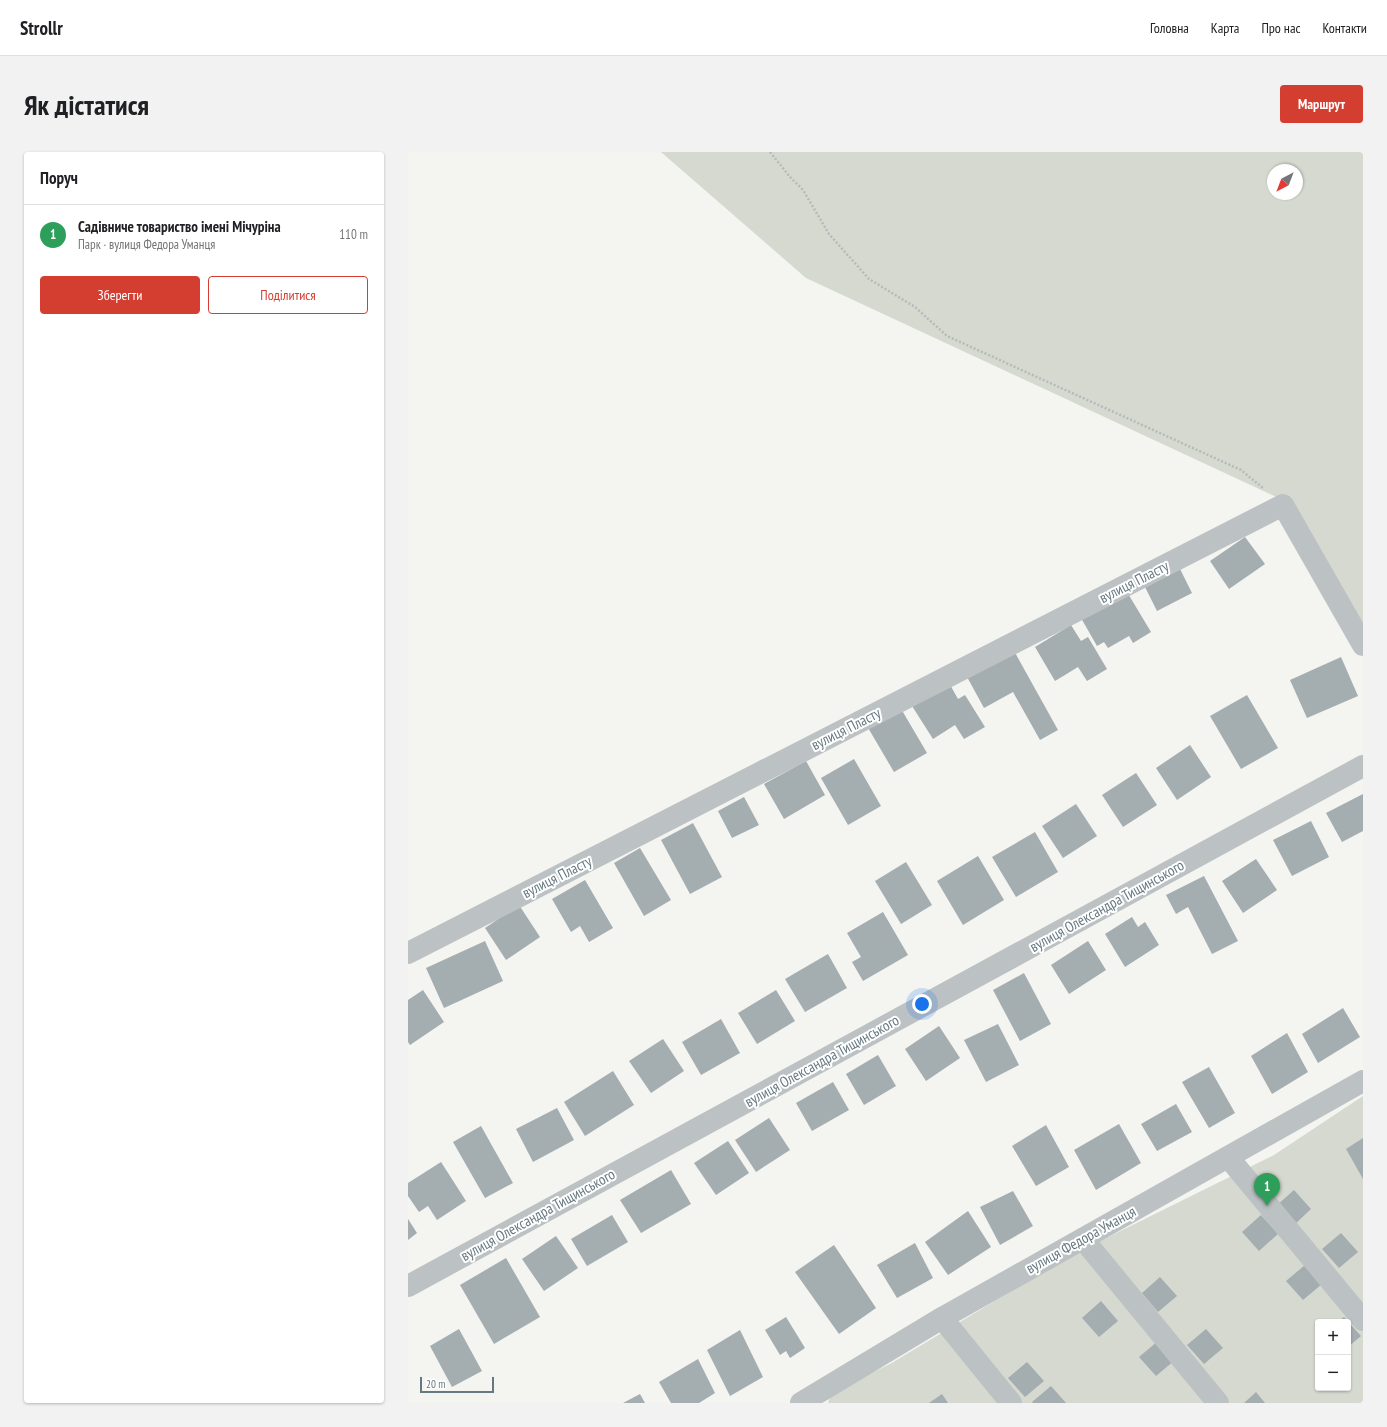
<!DOCTYPE html>
<html lang="uk">
<head>
<meta charset="utf-8">
<style>
	:root { --surface:#fff; --page:#f2f2f2; --text:#202124; --muted:#757577; --line:#e0e0e0; --accent:#d43e31 }
	body { margin:0; font-family:"PT Sans Narrow",sans-serif; background:var(--page); color:var(--text) }
	.controls { position:absolute; right:12px; bottom:12px; display:grid; overflow:hidden; border-radius:4px; box-shadow:0 1px 3px #0004 }
	.controls button { width:36px; height:36px; display:grid; place-items:center; padding:0; border:0; border-bottom:1px solid var(--line); background:var(--surface); color:var(--text); font:20px sans-serif }
	.compass { position:absolute; left:859px; top:12px; width:36px; height:36px; border-radius:50%; background:var(--surface); box-shadow:0 1px 3px #0004; rotate:222deg }
	.scale { position:absolute; left:12px; bottom:10px; width:74px; box-sizing:border-box; padding-left:4px; border:2px solid #667880; border-top:0; font-size:11px; line-height:14px; white-space:nowrap; color:#667880; -webkit-text-stroke:3px #fff; paint-order:stroke }
	.you { position:absolute; left:514px; top:852px; width:14px; height:14px; margin:-10px; border:3px solid #fff; border-radius:50%; background:#1a73e8; box-shadow:0 0 0 6px #1a73e833 }
	.badge { display:grid; place-items:center; width:26px; height:26px; border-radius:50%; background:var(--accent); color:#fff; font-size:13px; font-weight:700 }
	.pin { position:absolute; translate:-50% -33px; filter:drop-shadow(0 1px 2px #0008) }
	.pin::after { content:''; position:absolute; top:21px; width:14px; height:12px; background:inherit; clip-path:polygon(0 0,100% 0,50% 100%) }
	.list { margin:0; padding:0; list-style:none }
	h2 { display:flex; justify-content:space-between; align-items:center; height:52px; margin:0; padding:0 16px; font-size:17px }
	h2 small { font-size:13px; font-weight:400; color:var(--muted) }
	.list li { display:grid; grid-template-columns:26px 1fr auto; gap:12px; align-items:center; box-sizing:border-box; height:60px; padding:0 16px; border-top:1px solid var(--line) }
	.list b { display:block; font-size:15px; white-space:nowrap }
	.list p { margin:0; font-size:13px; white-space:nowrap; color:var(--muted) }
	.list em { font-size:13px; font-style:normal; color:var(--muted) }
	.actions { display:flex; gap:8px; padding:12px 16px }
	.actions a { flex:1; padding:9px 0; border:1px solid var(--accent); border-radius:4px; text-align:center; font-size:14px; color:var(--accent) }
	.actions .main { background:var(--accent); color:#fff }
	.map { position:relative; flex:none; width:955px; height:1251px; overflow:hidden; border-radius:4px }
	header { display:flex; align-items:center; gap:24px; box-sizing:border-box; height:56px; padding:0 20px; background:var(--surface); border-bottom:1px solid var(--line) }
	header strong { font-size:19px }
	nav { display:flex; gap:22px; margin-inline-start:auto; font-size:14px }
	.intro { display:flex; align-items:center; justify-content:space-between; box-sizing:border-box; height:96px; padding:0 24px }
	h1 { margin:0; font-size:28px }
	.button { padding:10px 18px; border-radius:4px; background:var(--accent); color:#fff; font-size:14px; font-weight:700 }
	main { display:flex; gap:24px; padding:0 24px }
	aside { flex:1; background:var(--surface); border-radius:4px; box-shadow:0 1px 3px #0004 }
	.map>svg:first-child { display:block }
</style>
</head>
<body>
<header>
<strong>Strollr</strong>
<nav><a>Головна</a><a>Карта</a><a>Про нас</a><a>Контакти</a></nav>
</header>
<div class="intro"><h1>Як дістатися</h1><a class="button">Маршрут</a></div>
<main>
<aside>
<h2>Поруч<small></small></h2>
<ul class="list">
<li><span class="badge" style="background:#2e9e5b">1</span><div><b>Садівниче товариство імені Мічуріна</b><p>Парк · вулиця Федора Уманця</p></div><em>110 m</em></li>
</ul>
<div class="actions"><a class="main">Зберегти</a><a>Поділитися</a></div>
</aside>
<div class="map">
<svg width="955" height="1251" viewBox="0 0 955 1251">
	<rect width="100%" height="100%" fill="#f4f4f1"/>
	<!-- green -->
	<g fill="#d5d9d0" fill-rule="evenodd">
		<path d="M253,0H955V487L877,349L398,126ZM865,18H889V42H865Z"/>
		<path d="M955,944V1251H420L424,1239L451,1227L482,1212L660,1105L866,1003ZM910,1170H940V1236H910Z"/>
	</g>
	<!-- building -->
	<g fill="#a4adb0">
		<polygon points="837,385 857,412 821,437 802,409"/>
		<polygon points="771,415 784,441 749,459 736,433"/>
		<polygon points="719,440 743,480 725,491 721,484 700,496 696,490 689,494 673,466"/>
		<polygon points="663,473 673,489 680,485 699,517 679,529 670,515 647,529 627,495"/>
		<polygon points="605,497 650,578 632,588 605,540 576,556 558,523"/>
		<polygon points="933,505 950,544 899,566 882,528"/>
		<polygon points="541,531 550,547 557,543 577,575 556,587 547,573 525,587 504,554"/>
		<polygon points="839,543 870,596 833,617 802,564"/>
		<polygon points="492,555 519,601 486,620 459,574"/>
		<polygon points="782,593 803,625 769,648 748,616"/>
		<polygon points="446,607 473,654 440,673 413,626"/>
		<polygon points="398,609 417,643 376,667 356,632"/>
		<polygon points="728,621 749,653 715,675 694,643"/>
		<polygon points="955,642 955,679 934,690 918,661"/>
		<polygon points="336,645 351,673 324,686 310,659"/>
		<polygon points="668,652 689,684 655,706 634,674"/>
		<polygon points="903,669 921,705 884,724 865,688"/>
		<polygon points="285,671 314,725 282,742 253,688"/>
		<polygon points="627,680 650,720 608,745 584,705"/>
		<polygon points="232,696 263,748 236,764 206,711"/>
		<polygon points="570,704 596,748 555,773 529,729"/>
		<polygon points="848,707 869,738 835,761 814,729"/>
		<polygon points="498,710 524,753 493,772 467,729"/>
		<polygon points="796,724 830,789 804,802 780,755 768,762 758,743"/>
		<polygon points="177,728 205,776 181,790 172,774 163,780 144,747"/>
		<polygon points="111,753 132,785 98,808 77,776"/>
		<polygon points="475,760 500,803 455,829 444,810 453,805 439,781"/>
		<polygon points="724,765 730,775 737,770 751,793 717,815 697,782"/>
		<polygon points="77,789 95,829 36,856 18,816"/>
		<polygon points="680,789 698,818 661,842 643,813"/>
		<polygon points="420,802 439,836 397,860 377,827"/>
		<polygon points="616,821 643,872 612,889 585,838"/>
		<polygon points="15,838 36,870 2,893 0,890 0,848"/>
		<polygon points="368,838 387,869 349,892 330,861"/>
		<polygon points="935,856 952,885 910,911 894,882"/>
		<polygon points="313,867 332,901 293,923 274,890"/>
		<polygon points="590,872 611,913 578,930 556,888"/>
		<polygon points="531,874 552,906 518,929 497,897"/>
		<polygon points="879,881 900,920 864,942 843,904"/>
		<polygon points="255,887 276,919 243,941 221,909"/>
		<polygon points="470,903 488,934 456,953 438,922"/>
		<polygon points="801,915 827,961 801,976 774,930"/>
		<polygon points="205,919 226,953 177,984 156,950"/>
		<polygon points="425,930 441,958 404,979 388,951"/>
		<polygon points="768,952 784,980 749,999 733,972"/>
		<polygon points="149,956 166,988 125,1010 108,977"/>
		<polygon points="361,966 382,998 348,1020 327,988"/>
		<polygon points="711,972 733,1011 688,1038 666,998"/>
		<polygon points="638,973 661,1015 628,1034 604,994"/>
		<polygon points="73,974 105,1031 77,1046 45,990"/>
		<polygon points="955,986 955,1027 938,997"/>
		<polygon points="320,989 341,1021 308,1043 286,1011"/>
		<polygon points="33,1010 58,1049 29,1068 20,1054 11,1060 0,1044 0,1031"/>
		<polygon points="263,1018 283,1052 233,1081 212,1048"/>
		<polygon points="886,1038 903,1057 885,1074 868,1054"/>
		<polygon points="605,1039 625,1074 592,1093 572,1055"/>
		<polygon points="560,1059 583,1095 540,1123 517,1090"/>
		<polygon points="204,1063 220,1090 179,1114 163,1087"/>
		<polygon points="853,1063 870,1082 851,1099 834,1080"/>
		<polygon points="0,1067 9,1081 0,1088"/>
		<polygon points="933,1081 950,1100 931,1116 914,1097"/>
		<polygon points="148,1084 170,1116 136,1139 114,1107"/>
		<polygon points="507,1091 525,1126 489,1146 469,1113"/>
		<polygon points="426,1093 468,1156 431,1182 387,1120"/>
		<polygon points="98,1106 132,1165 86,1192 52,1133"/>
		<polygon points="897,1113 914,1132 895,1148 878,1129"/>
		<polygon points="752,1125 769,1144 750,1160 734,1141"/>
		<polygon points="693,1149 710,1169 691,1185 674,1166"/>
		<polygon points="378,1165 397,1196 382,1206 378,1199 372,1203 357,1178"/>
		<polygon points="936,1165 953,1184 940,1195 940,1170 930,1170"/>
		<polygon points="51,1177 74,1219 44,1235 22,1194"/>
		<polygon points="798,1177 815,1196 796,1212 779,1193"/>
		<polygon points="332,1178 355,1225 322,1244 299,1198"/>
		<polygon points="750,1189 767,1208 748,1224 731,1205"/>
		<polygon points="290,1207 307,1241 291,1251 263,1251 251,1230"/>
		<polygon points="619,1210 636,1229 617,1245 600,1226"/>
		<polygon points="643,1234 658,1251 625,1251 624,1250"/>
		<polygon points="848,1240 857,1251 836,1251"/>
		<polygon points="232,1242 237,1251 215,1251"/>
		<polygon points="534,1242 540,1251 521,1251"/>
	</g>
	<g fill="none" stroke-linecap="round" stroke-linejoin="round">
		<!-- path -->
		<polyline stroke="#b6babb" stroke-width="2.5" stroke-dasharray="2 2" stroke-linecap="butt" points="362,0 382,25 395,38 421,82 461,127 507,155 539,184 833,318 855,336"/>
		<!-- minor -->
		<g stroke="#bcc1c3" stroke-width="22">
			<polyline points="0,801 875,353 955,493"/>
			<polyline points="820,1005 955,1168"/>
			<polyline points="675,1087 810,1251"/>
			<polyline points="0,1134 955,614"/>
			<polyline points="534,1166 603,1251"/>
			<polyline points="393,1251 534,1166 955,929"/>
		</g>
	</g>
	<g text-anchor="middle" stroke-width="4" stroke-linejoin="round" paint-order="stroke">
		<!-- street labels -->
		<g font-size="15" fill="#667880" stroke="#fff">
			<text transform="translate(726 430) rotate(-27)" y="5">вулиця Пласту</text>
			<text transform="translate(438 577) rotate(-27)" y="5">вулиця Пласту</text>
			<text transform="translate(149 725) rotate(-27)" y="5">вулиця Пласту</text>
			<text transform="translate(699 754) rotate(-29)" y="5">вулиця Олександра Тищинського</text>
			<text transform="translate(414 909) rotate(-29)" y="5">вулиця Олександра Тищинського</text>
			<text transform="translate(130 1063) rotate(-29)" y="5">вулиця Олександра Тищинського</text>
			<text transform="translate(673 1088) rotate(-29)" y="5">вулиця Федора Уманця</text>
		</g>
	</g>
</svg>
<div class="controls">
<button>+</button>
<button>−</button>
</div>
<svg class="compass" viewBox="-18 -18 36 36"><path d="M0-13l5 13h-10z" fill="#e53935"/><path d="M0 13l5-13h-10z" fill="#757577"/></svg>
<div class="scale">20 m</div>
<div class="you"></div>
<div class="pin badge" style="left:859px;top:1054px;background:#2e9e5b">1</div>
</div>
</main>
</body>
</html>
